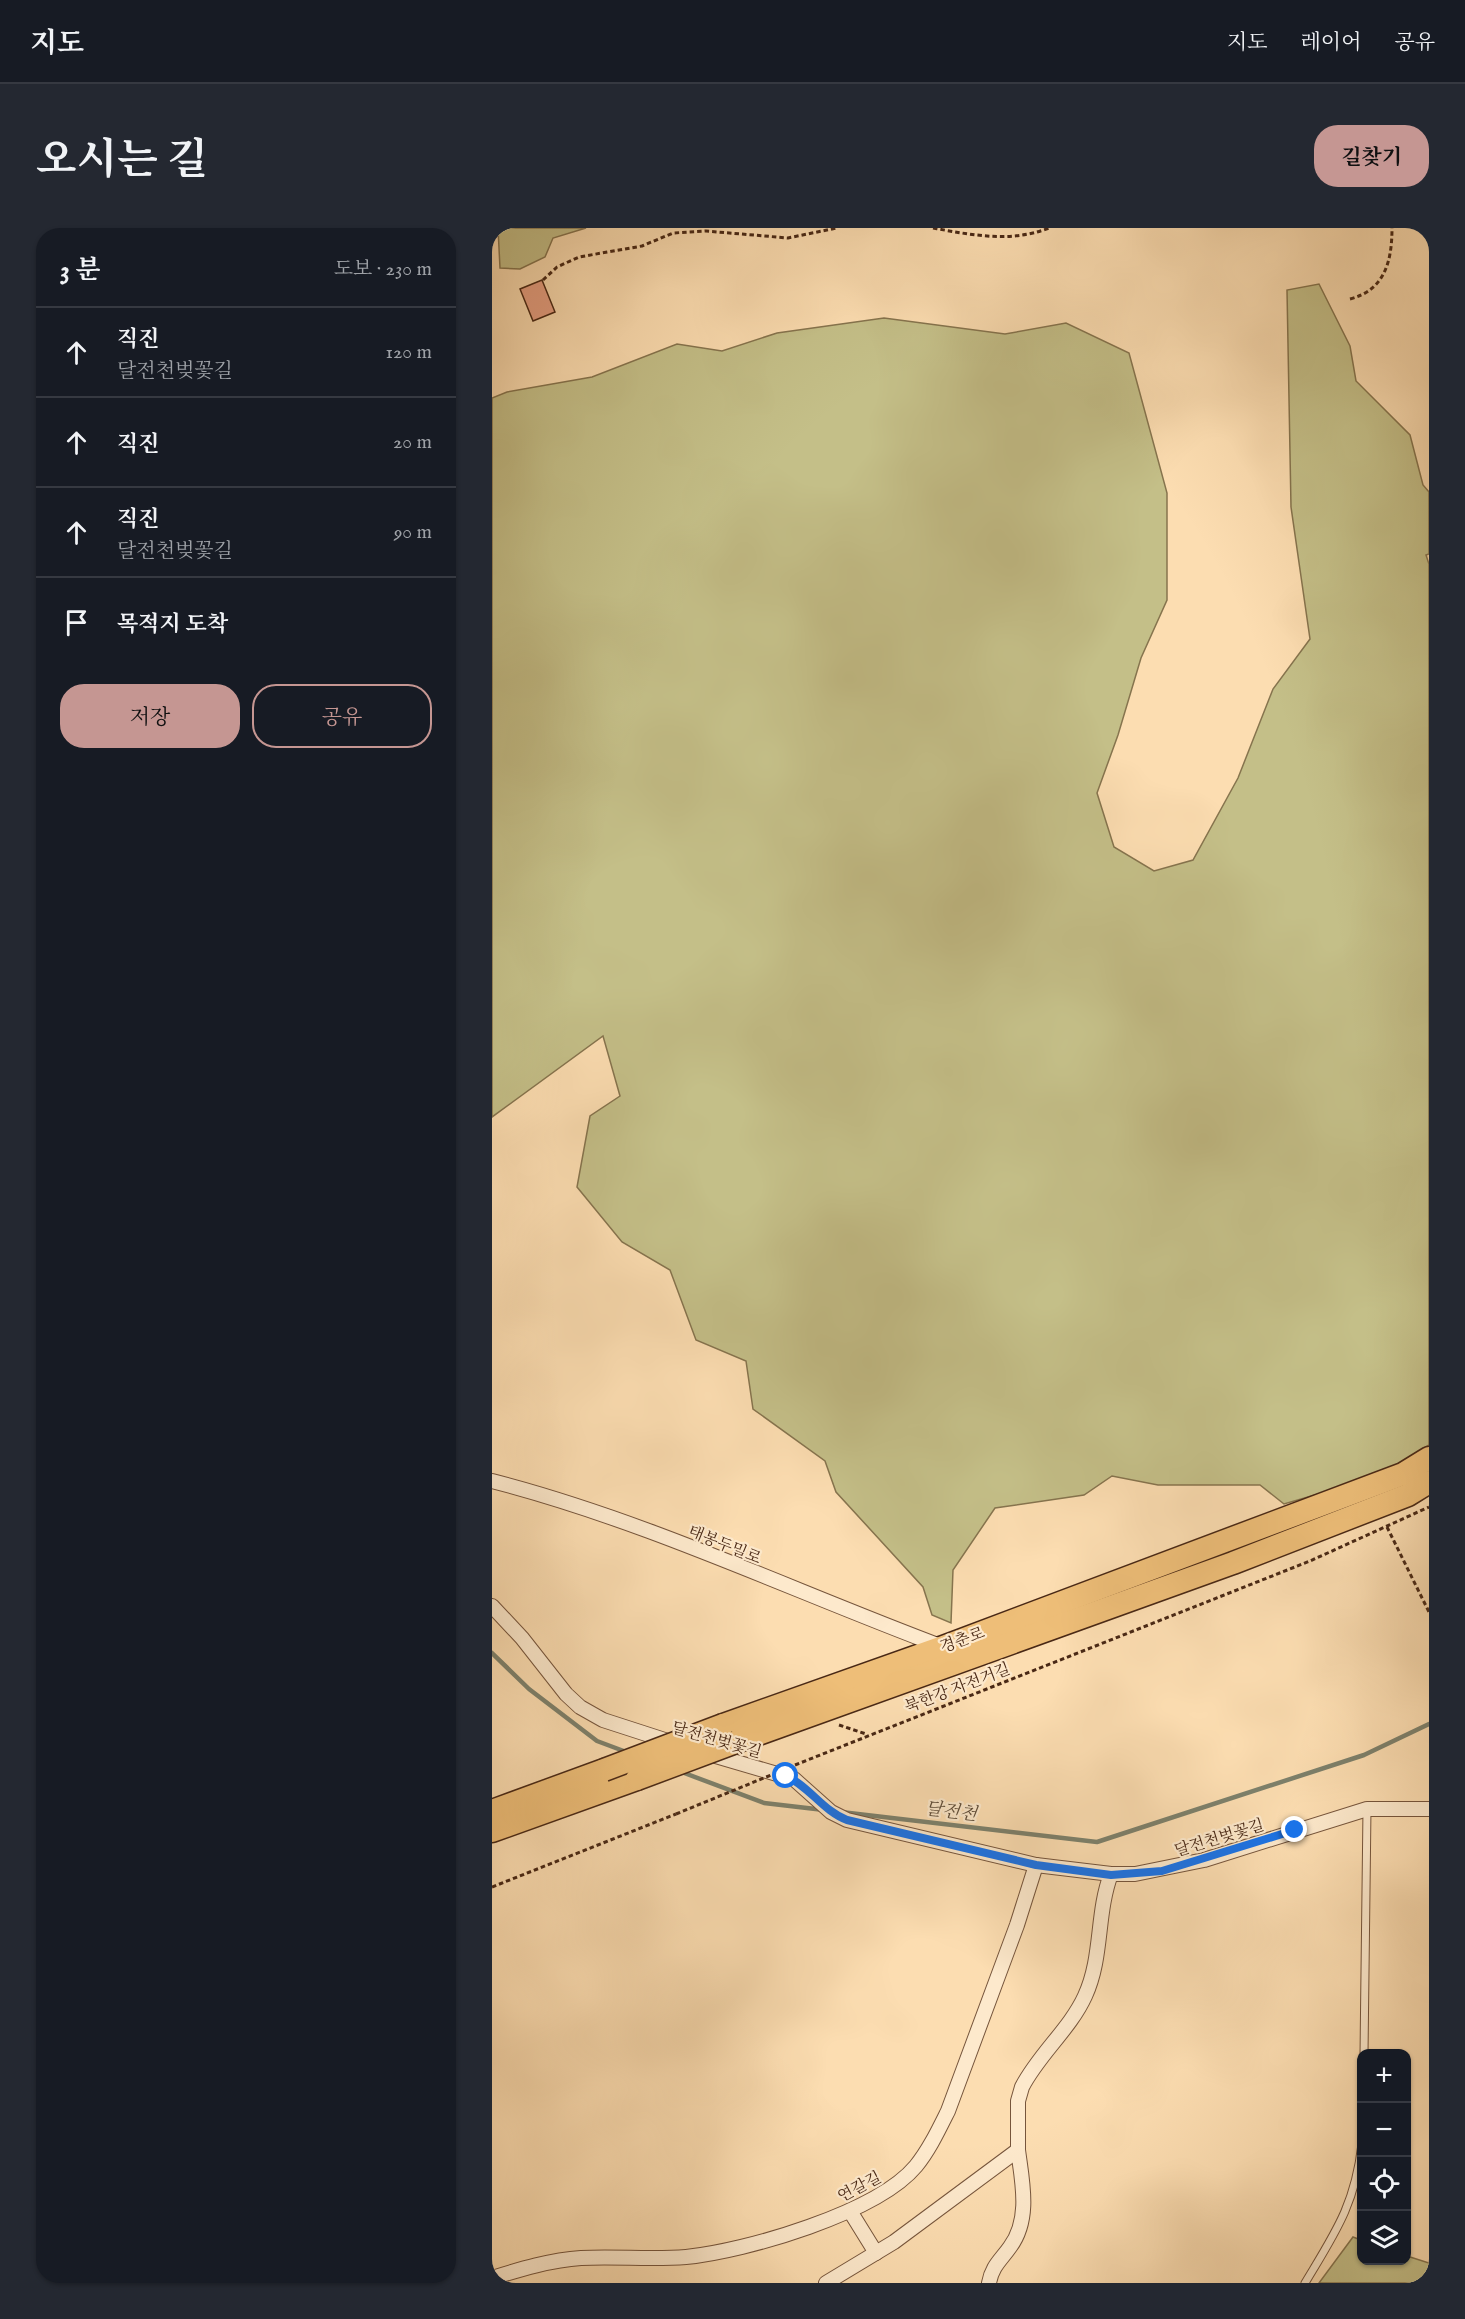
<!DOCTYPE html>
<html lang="ko">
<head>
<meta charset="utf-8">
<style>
	:root { --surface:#171b24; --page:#242831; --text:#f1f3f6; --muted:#9ea1a6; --line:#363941; --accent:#c59692 }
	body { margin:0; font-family:"IM FELL English","Noto Serif KR",serif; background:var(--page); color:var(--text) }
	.controls { position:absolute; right:18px; bottom:18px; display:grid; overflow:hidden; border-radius:12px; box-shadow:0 2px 4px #0004 }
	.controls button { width:54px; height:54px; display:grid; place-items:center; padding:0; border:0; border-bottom:2px solid var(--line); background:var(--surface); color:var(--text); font:30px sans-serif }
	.stop { position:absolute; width:18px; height:18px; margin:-14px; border:4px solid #1a73e8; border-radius:50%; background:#fff }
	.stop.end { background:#1a73e8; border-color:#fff; box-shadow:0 2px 6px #0008 }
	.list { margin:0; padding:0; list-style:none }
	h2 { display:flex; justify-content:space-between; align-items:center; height:78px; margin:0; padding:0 24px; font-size:26px }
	h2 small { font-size:20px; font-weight:400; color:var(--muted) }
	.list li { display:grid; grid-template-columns:39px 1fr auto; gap:18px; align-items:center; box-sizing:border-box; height:90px; padding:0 24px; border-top:2px solid var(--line) }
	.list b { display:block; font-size:22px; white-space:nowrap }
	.list p { margin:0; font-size:20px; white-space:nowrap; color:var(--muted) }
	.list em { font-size:20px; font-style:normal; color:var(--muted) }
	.actions { display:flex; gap:12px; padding:18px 24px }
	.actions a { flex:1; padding:14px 0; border:2px solid var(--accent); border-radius:24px; text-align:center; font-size:21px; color:var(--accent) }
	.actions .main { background:var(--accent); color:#111 }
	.icon { flex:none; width:33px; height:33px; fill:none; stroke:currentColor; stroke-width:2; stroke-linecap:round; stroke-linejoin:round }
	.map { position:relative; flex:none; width:937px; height:2055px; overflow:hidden; border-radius:24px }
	header { display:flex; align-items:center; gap:36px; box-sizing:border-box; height:84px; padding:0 30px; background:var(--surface); border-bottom:2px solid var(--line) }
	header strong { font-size:28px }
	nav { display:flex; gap:33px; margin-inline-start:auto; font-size:21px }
	.intro { display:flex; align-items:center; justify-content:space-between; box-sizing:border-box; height:144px; padding:0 36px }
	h1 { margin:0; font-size:42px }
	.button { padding:15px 27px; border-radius:24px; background:var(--accent); color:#111; font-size:21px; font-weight:700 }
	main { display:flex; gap:36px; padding:0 36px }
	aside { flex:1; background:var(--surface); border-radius:24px; box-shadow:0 2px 4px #0004 }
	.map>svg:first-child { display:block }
</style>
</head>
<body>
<header>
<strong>지도</strong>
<nav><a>지도</a><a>레이어</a><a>공유</a></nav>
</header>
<div class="intro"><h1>오시는 길</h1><a class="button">길찾기</a></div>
<main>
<aside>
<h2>3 분<small>도보 · 230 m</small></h2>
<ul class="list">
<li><svg class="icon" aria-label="ahead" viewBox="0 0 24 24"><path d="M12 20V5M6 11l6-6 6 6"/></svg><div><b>직진</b><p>달전천벚꽃길</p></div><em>120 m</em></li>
<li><svg class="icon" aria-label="ahead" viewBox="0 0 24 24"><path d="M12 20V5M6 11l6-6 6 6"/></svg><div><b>직진</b></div><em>20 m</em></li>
<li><svg class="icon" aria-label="ahead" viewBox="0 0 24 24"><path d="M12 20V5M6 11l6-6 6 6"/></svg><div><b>직진</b><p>달전천벚꽃길</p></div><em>90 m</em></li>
<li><svg class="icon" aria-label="arrive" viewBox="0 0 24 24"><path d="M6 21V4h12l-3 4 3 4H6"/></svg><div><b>목적지 도착</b></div></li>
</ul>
<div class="actions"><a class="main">저장</a><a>공유</a></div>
</aside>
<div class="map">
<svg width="937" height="2055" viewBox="0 0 937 2055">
	<rect width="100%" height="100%" fill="#fcddb1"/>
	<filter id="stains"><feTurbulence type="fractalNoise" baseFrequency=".00333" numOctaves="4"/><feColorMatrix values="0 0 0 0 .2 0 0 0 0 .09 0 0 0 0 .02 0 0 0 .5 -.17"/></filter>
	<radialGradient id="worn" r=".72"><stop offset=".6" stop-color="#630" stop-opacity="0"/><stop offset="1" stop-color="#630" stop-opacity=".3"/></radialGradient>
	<!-- green -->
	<g fill="#c4bf88" stroke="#86744e" stroke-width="1.5">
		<polygon points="6,0 94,0 61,10 53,29 28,41 8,40"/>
		<polygon points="827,56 858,118 864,153 918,207 931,257 937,264 937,326 934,327 937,336 937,1217 888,1248 792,1276 768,1257 666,1257 620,1248 592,1267 503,1280 461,1342 459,1395 440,1387 431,1359 344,1264 333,1233 261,1181 254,1133 204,1112 178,1042 130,1014 85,959 98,888 128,868 111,808 0,889 0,170 15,164 100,149 185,116 230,123 285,105 392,90 513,106 574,95 637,125 675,265 675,372 649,430 626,507 605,565 622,619 662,643 701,632 746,550 781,461 818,411 799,279 795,62"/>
		<polygon points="861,2009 869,2012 870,2032 914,2032 915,2028 937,2035 937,2055 827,2055"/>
	</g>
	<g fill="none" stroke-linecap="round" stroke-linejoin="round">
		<!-- stream -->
		<g stroke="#7d816c" stroke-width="4.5">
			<polyline points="0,1425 37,1461 105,1513 137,1525"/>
			<polyline points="187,1543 272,1575 332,1582"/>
			<polyline points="349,1584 605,1614 872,1527 937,1496"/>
		</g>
	</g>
	<!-- building -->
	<polygon fill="#e7a083" stroke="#492815" stroke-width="1.5" points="50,52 63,84 41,93 28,61"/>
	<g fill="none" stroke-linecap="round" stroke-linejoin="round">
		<defs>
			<g id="lane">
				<polyline points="872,1826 875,1581"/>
				<path d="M813,2055C843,2005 863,1977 870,1916"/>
			</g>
			<g id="street">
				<path d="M0,1253C155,1293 301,1363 451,1419"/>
				<polyline points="0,1378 30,1410 74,1466 88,1479 111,1492 182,1515"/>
				<polyline points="217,1526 302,1551 339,1584 355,1592 544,1637 619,1646 643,1646 712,1632 875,1581 937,1581"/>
				<polyline points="358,1983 384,2025"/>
				<path d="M0,2050C29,2041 59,2032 89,2030C124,2028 159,2032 194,2029C254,2023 385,1985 424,1938C437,1922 446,1903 456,1883L525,1697L544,1637"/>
				<path d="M334,2055L402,2014L526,1922V1873L530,1859C547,1826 578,1801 593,1768C611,1729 604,1686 619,1646"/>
				<path d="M497,2055C500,2038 509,2032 518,2019C539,1991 530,1953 526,1922"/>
			</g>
			<g id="primary">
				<polyline points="231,1497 451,1419 911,1246 937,1230"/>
				<polyline points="244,1514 741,1335 916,1267 937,1254"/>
				<polyline points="0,1583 112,1542"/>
				<polyline points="0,1603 145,1551"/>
			</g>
		</defs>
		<!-- lane casing -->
		<use href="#lane" stroke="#76553c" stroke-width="9"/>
		<!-- street casing -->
		<use href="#street" stroke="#76553c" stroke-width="16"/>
		<!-- primary casing -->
		<use href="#primary" stroke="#492815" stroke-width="25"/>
		<!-- path -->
		<g stroke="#492815" stroke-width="3" stroke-dasharray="4.5 3" stroke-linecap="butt">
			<path d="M441,0C480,7 519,15 557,0"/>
			<polyline points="51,52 65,39 87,29 150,18 181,5 214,3 296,10 345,0"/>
			<path d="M858,71C893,62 900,33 900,0"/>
			<polyline points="895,1299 937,1384"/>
			<polyline points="347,1497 374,1506"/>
			<polyline points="303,1537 818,1333 937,1279"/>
			<polyline points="0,1659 184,1586"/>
		</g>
		<!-- lane -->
		<use href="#lane" stroke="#fde9cc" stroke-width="7"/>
		<!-- street -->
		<use href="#street" stroke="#fde9cc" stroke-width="14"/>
		<!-- primary -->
		<use href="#primary" stroke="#eebe78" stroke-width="22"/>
		<defs>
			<g id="primary-bridge">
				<polyline points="112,1542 231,1497"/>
				<polyline points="145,1551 244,1514"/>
			</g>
		</defs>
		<!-- primary-bridge casing -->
		<use href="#primary-bridge" stroke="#492815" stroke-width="25" stroke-linecap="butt"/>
		<!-- path-bridge -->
		<polyline stroke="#492815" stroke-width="3" stroke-dasharray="4.5 3" stroke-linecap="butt" points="184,1586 301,1538"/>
		<!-- primary-bridge -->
		<use href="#primary-bridge" stroke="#eebe78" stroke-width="22"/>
	</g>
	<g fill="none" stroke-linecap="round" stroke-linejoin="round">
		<!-- route -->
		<path stroke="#1a73e8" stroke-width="8" d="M294,1548C317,1558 331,1583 355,1592L544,1637L619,1647L670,1643L803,1602"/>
	</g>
	<g text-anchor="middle" stroke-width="4.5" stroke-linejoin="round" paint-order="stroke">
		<!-- street labels -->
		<g font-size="16" fill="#492815" stroke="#fde9cc">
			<text transform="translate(233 1316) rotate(22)" y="6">태봉두밀로</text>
			<text transform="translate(470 1411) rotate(-20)" y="6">경춘로</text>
			<text transform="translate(465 1459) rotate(-21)" y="6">북한강 자전거길</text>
			<text transform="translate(225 1511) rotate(16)" y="6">달전천벚꽃길</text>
			<text transform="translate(727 1609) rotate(-17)" y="6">달전천벚꽃길</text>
			<text transform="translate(367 1958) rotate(-28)" y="6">연갈길</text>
		</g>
		<!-- water labels -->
		<g font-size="18" font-style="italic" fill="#5f4d39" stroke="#fde9cc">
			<text transform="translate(459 1583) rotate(7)" y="6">달전천</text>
		</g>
	</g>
	<rect width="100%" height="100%" filter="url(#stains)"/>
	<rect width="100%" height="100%" fill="url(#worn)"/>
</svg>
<div class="controls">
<button>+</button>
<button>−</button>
<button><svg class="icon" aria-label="locate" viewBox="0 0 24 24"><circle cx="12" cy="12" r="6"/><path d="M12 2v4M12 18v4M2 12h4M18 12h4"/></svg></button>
<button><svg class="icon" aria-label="layers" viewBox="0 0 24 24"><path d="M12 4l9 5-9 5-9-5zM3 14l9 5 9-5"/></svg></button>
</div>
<div class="stop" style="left:294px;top:1548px"></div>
<div class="stop end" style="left:803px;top:1602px"></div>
</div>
</main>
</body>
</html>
